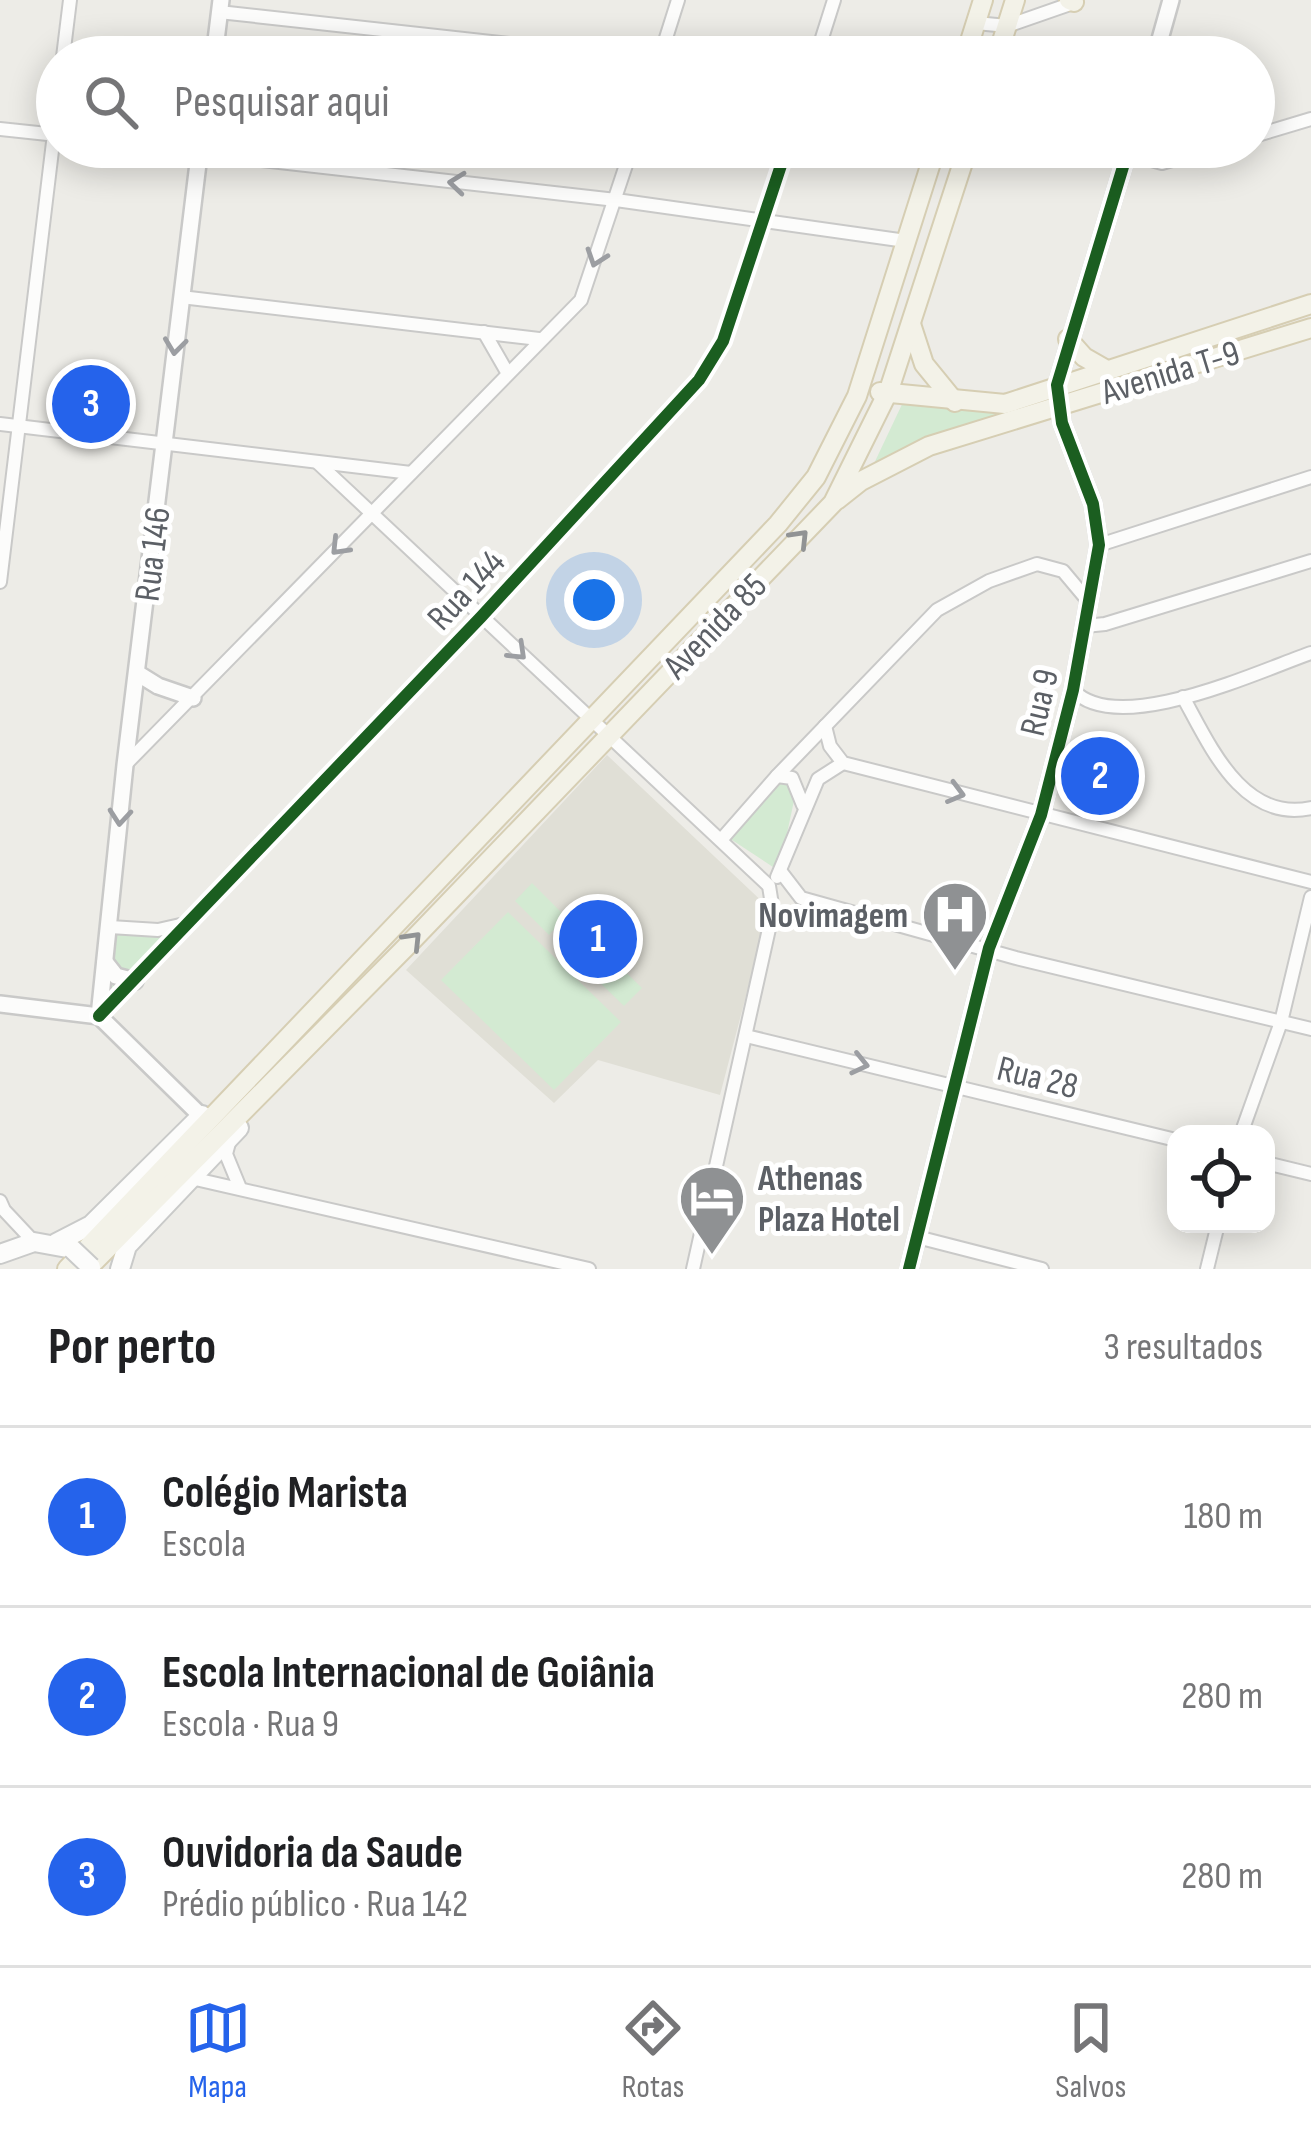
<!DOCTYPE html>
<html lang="pt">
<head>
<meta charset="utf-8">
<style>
	:root { --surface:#fff; --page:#f6f6f6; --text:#202124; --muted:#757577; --line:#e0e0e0; --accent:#2563eb }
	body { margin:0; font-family:"Sofia Sans Condensed",sans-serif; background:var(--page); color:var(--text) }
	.controls { position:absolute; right:36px; bottom:36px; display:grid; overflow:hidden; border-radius:24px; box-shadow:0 6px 30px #0003 }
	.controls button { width:108px; height:108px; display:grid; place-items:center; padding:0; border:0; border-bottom:3px solid var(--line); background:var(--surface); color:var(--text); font:60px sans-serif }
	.you { position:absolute; left:594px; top:600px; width:42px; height:42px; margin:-30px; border:9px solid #fff; border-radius:50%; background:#1a73e8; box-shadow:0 0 0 18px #1a73e833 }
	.badge { display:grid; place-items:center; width:78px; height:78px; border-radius:50%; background:var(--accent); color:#fff; font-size:39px; font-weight:700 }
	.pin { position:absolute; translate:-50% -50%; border:6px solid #fff; box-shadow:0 3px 12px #0006 }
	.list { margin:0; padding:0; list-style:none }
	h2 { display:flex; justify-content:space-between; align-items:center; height:156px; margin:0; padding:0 48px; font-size:51px }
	h2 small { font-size:39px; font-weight:400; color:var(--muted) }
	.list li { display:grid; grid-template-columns:78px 1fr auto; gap:36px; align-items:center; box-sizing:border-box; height:180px; padding:0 48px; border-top:3px solid var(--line) }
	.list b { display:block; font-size:45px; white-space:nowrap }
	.list p { margin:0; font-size:39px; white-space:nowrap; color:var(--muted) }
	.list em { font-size:39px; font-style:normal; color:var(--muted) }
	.icon { flex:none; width:66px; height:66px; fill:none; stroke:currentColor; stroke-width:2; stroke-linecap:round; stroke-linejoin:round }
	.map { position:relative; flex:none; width:1311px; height:1269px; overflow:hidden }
	.search { position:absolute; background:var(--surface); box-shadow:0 6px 30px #0003; left:36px; right:36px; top:36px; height:132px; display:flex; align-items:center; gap:30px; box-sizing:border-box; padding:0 42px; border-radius:66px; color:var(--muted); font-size:45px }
	.sheet { height:696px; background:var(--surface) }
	nav { display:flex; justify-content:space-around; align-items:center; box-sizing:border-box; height:168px; border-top:3px solid var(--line); background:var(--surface); font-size:33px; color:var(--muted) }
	nav a { display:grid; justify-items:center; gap:6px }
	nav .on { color:var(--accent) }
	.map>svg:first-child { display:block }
</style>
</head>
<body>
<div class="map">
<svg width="1311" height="1269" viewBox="0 0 1311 1269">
	<rect width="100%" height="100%" fill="#edece7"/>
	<!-- education -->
	<polygon fill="#e0dfd6" points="607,755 769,908 720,1095 598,1060 554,1103 406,970"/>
	<!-- green -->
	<g fill="#d3ead2">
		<polygon points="905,398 986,413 1030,401 1031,407 870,472"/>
		<polygon points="783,779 791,781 795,796 779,871 729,838"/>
		<polygon points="532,883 566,917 549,935 515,901"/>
		<polygon points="508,912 621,1022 554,1090 441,980"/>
		<polygon points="190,923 99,1016 110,927"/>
		<polygon points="608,955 642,988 624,1006 590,973"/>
	</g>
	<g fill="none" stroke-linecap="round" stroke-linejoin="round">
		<defs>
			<g id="minor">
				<polyline points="219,12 628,57"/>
				<polyline points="976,23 1007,26 1073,3"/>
				<polyline points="63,57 70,0"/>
				<polyline points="660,57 678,0"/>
				<polyline points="816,57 834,0"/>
				<polyline points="0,129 57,135"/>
				<polyline points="1254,136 1311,119"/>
				<polyline points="147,147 616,200 906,241"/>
				<polyline points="1127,153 1162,163 1215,147"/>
				<polyline points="181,297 539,339"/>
				<polyline points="484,332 507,372"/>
				<polyline points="0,424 411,473"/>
				<polyline points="317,462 769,886 773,911 693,1269"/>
				<polyline points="1099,545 1311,477"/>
				<polyline points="0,582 57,109"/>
				<polyline points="1085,626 1105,624 1311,561"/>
				<path d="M1073,690C1117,738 1259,671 1311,653"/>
				<path d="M1183,697C1210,746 1243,823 1311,808"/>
				<polyline points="825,726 830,746 843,763 1311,882"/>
				<polyline points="125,765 581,300 632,147"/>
				<polyline points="777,776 792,778 803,805"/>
				<polyline points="721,840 777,776 937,610 989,581 1037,564 1063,571 1089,602"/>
				<polyline points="781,872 801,898 1016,958 1311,1029"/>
				<polyline points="777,877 818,779 843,763"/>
				<polyline points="110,927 158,930 189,923"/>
				<polyline points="99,1016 481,617 699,380 723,341 787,147"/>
				<polyline points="746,1036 1176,1140"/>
				<polyline points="1241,1134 1281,1022 1311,897"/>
				<polyline points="230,1139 226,1154 240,1188"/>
				<polyline points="1266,1163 1311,1174"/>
				<polyline points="191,1178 589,1269"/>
				<polyline points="0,1201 4,1210 34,1242"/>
				<polyline points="917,1237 1042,1269"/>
				<polyline points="1207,1269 1218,1224"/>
			</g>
			<g id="tertiary">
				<polyline points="214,57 221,0"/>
				<polyline points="1155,57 1171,0"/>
				<polyline points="137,673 158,686 193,698"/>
				<polyline points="105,962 116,976 135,981"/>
				<polyline points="0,1004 99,1016 201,1116"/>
				<polyline points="99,1016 125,765 200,147"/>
				<polyline points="909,1269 989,948 1041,815 1073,690 1099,545 1093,504 1062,423 1057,385 1129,147"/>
			</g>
			<g id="secondary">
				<polyline points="56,1243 91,1225 202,1115"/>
				<polyline points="0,1254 34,1242 67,1248"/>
				<polyline points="120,1269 127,1246 239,1128"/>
			</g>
			<g id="primary">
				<polyline points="1069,0 1074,2"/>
				<polyline points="965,57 983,0"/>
				<polyline points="997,57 1015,0"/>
				<polyline points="911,324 924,364 955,402"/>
				<polyline points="1068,339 1084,357 1105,369"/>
				<polyline points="880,392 1005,404 1311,304"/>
				<polyline points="837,500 861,481 929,446 1311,328"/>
				<polyline points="67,1269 778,524 816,477 857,396 936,147"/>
				<polyline points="87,1269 405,948 833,503 889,390 968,147"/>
			</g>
		</defs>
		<!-- minor casing -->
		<use href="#minor" stroke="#c9c9c8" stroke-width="16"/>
		<!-- tertiary casing -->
		<use href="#tertiary" stroke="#c9c9c8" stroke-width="20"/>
		<!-- secondary casing -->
		<use href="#secondary" stroke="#c9cac9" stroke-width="22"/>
		<!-- primary casing -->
		<use href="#primary" stroke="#d6ceb3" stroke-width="22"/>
		<!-- minor -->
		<use href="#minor" stroke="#fcfcfb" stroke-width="12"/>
		<!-- tertiary -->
		<use href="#tertiary" stroke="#fcfcfb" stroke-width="15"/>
		<!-- secondary -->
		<use href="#secondary" stroke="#fcfcfb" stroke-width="18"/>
		<!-- primary -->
		<use href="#primary" stroke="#f3f2e8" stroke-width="18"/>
		<defs>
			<polyline id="secondary-bridge" points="72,1249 91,1267"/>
		</defs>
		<!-- secondary-bridge casing -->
		<use href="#secondary-bridge" stroke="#c9cac9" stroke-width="22" stroke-linecap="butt"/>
		<!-- secondary-bridge -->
		<use href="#secondary-bridge" stroke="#fcfcfb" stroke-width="18"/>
		<defs>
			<g id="cycleway">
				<polyline points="99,1016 481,617 699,380 723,341 787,147"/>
				<polyline points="909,1269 989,948 1041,815 1073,690 1099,545 1093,504 1062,423 1057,385 1129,147"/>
			</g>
		</defs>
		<!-- cycleway casing -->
		<use href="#cycleway" stroke="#fff" stroke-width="20"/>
		<!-- cycleway -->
		<use href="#cycleway" stroke="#1b5e20" stroke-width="12"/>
	</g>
	<!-- one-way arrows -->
	<defs><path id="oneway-chevron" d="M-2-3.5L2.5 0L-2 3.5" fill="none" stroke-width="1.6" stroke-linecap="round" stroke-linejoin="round" transform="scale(3)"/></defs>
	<g stroke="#9c9ea2">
		<use href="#oneway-chevron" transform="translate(457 183) rotate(-174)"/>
		<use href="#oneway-chevron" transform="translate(596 258) rotate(109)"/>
		<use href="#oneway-chevron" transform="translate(175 346) rotate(97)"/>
		<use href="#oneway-chevron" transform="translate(339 547) rotate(134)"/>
		<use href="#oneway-chevron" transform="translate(518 652) rotate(44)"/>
		<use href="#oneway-chevron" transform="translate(956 793) rotate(15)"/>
		<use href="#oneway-chevron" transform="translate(120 817) rotate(95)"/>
		<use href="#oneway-chevron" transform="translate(860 1064) rotate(13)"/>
	</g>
	<g stroke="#919394">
		<use href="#oneway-chevron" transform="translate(800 538) rotate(-46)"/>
		<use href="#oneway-chevron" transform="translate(413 940) rotate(-46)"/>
	</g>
	<!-- icons -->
	<defs>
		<symbol id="hospital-pin" viewBox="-11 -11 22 30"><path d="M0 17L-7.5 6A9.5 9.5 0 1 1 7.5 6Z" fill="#8f9193" stroke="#fff"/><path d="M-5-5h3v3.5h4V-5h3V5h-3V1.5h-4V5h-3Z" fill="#fff"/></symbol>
		<symbol id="hotel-pin" viewBox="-11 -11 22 30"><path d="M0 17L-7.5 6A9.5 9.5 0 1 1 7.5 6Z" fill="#8f9193" stroke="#fff"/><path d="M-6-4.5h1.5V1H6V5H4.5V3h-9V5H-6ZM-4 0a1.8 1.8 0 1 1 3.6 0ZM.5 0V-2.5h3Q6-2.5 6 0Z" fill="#fff"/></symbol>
	</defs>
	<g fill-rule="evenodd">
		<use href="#hospital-pin" x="917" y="876" width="76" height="104"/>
		<use href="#hotel-pin" x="674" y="1160" width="76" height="104"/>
	</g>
	<g text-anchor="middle" stroke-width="10" stroke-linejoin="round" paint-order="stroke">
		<!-- street labels -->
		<g font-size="36" fill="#5c6066" stroke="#fff">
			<text transform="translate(1170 371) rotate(-17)" y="13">Avenida T-9</text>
			<text transform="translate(151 554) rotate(-83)" y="13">Rua 146</text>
			<text transform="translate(465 589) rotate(-47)" y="13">Rua 144</text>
			<text transform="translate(714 625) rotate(-46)" y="13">Avenida 85</text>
			<text transform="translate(1038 702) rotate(-77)" y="13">Rua 9</text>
			<text transform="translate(1038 1076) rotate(14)" y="13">Rua 28</text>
		</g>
		<!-- poi labels -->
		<g font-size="36" font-weight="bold" fill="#5c6066" stroke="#fff" text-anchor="end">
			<text x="908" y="927">Novimagem</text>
			<text x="758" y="1190" text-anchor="start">Athenas<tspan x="758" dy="41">Plaza Hotel</tspan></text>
		</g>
	</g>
</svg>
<div class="controls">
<button><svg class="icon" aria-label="locate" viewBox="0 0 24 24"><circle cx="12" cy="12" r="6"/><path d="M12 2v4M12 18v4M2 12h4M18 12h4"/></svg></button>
</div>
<div class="you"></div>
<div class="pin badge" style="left:598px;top:939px">1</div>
<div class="pin badge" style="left:1100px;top:776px">2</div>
<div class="pin badge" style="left:91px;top:404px">3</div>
<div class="search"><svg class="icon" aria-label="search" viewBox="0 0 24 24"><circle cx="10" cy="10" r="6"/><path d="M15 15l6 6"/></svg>Pesquisar aqui</div>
</div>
<section class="sheet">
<h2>Por perto<small>3 resultados</small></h2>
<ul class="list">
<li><span class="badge">1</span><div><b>Colégio Marista</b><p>Escola</p></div><em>180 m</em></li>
<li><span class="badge">2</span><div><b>Escola Internacional de Goiânia</b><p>Escola · Rua 9</p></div><em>280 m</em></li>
<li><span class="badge">3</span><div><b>Ouvidoria da Saude</b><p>Prédio público · Rua 142</p></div><em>280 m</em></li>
</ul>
</section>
<nav>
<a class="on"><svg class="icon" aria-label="map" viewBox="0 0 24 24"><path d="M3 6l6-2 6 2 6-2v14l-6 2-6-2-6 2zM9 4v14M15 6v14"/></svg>Mapa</a>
<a><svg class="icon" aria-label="directions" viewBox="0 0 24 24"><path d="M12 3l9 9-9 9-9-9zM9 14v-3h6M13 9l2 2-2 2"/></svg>Rotas</a>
<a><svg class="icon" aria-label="saved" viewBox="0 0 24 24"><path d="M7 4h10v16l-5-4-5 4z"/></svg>Salvos</a>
</nav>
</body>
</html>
